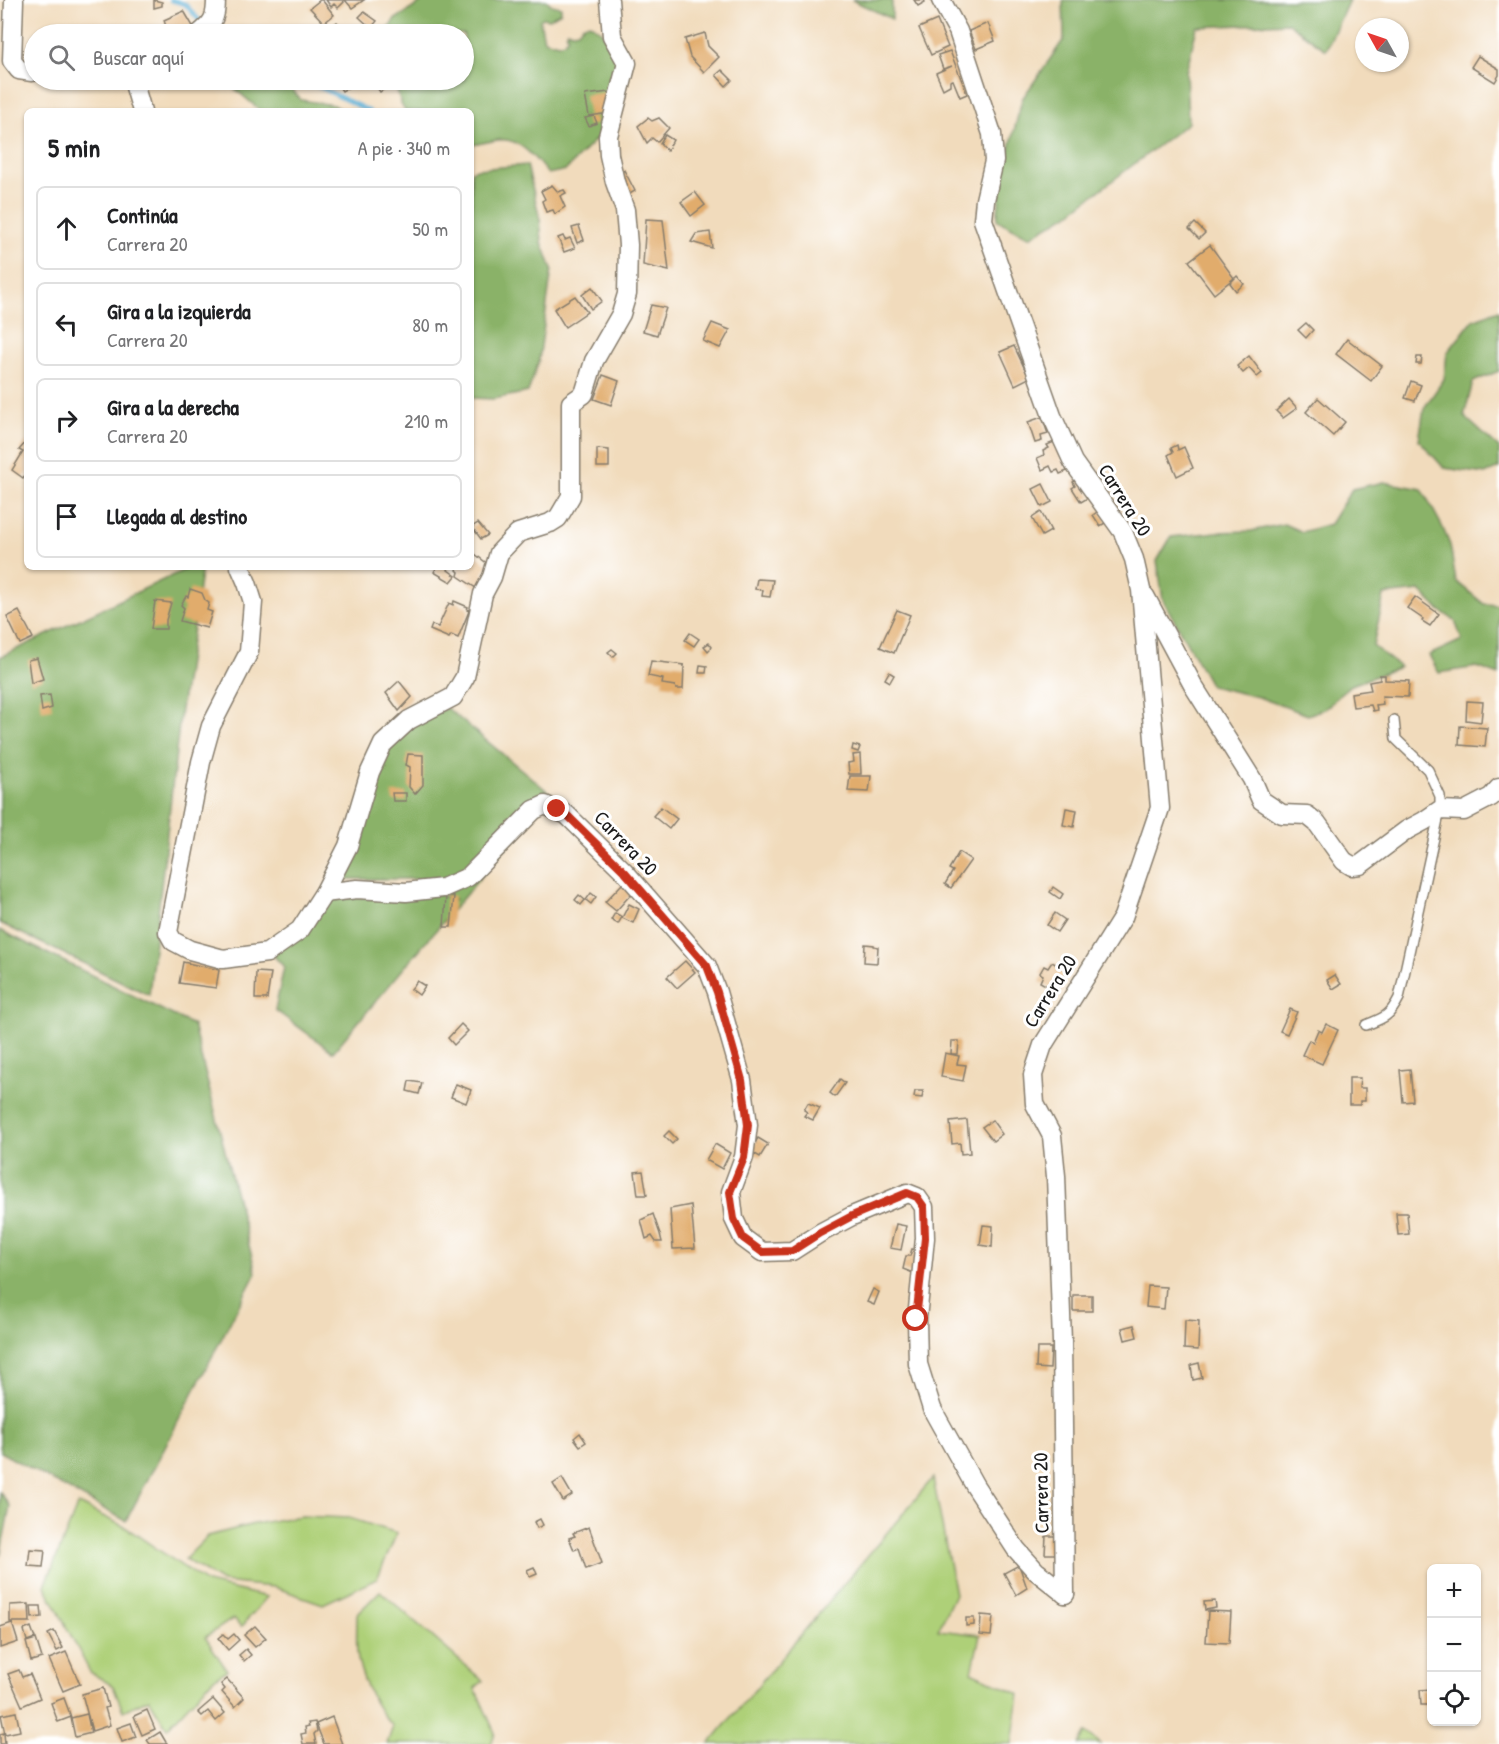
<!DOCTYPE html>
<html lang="es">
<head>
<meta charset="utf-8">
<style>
	:root { --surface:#fff; --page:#f6f6f6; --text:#202124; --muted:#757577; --line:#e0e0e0 }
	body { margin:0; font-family:"Patrick Hand",sans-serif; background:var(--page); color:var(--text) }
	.controls { position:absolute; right:18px; bottom:18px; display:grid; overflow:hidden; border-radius:9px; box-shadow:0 2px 4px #0004 }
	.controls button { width:54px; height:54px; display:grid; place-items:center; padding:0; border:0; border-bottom:2px solid var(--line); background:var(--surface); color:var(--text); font:30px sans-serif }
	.compass { position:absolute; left:1355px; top:18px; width:54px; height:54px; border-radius:50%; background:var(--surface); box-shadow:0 2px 4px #0004; rotate:310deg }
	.stop { position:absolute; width:18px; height:18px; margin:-14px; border:4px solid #c8321e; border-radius:50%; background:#fff }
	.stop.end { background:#c8321e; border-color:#fff; box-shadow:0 2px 6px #0008 }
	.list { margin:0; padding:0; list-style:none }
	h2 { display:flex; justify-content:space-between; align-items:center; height:78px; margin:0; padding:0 24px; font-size:26px }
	h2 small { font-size:20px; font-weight:400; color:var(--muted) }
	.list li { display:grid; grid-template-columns:39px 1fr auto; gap:18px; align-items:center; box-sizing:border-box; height:84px; margin:0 12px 12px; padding:0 12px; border:2px solid var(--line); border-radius:9px }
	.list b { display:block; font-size:22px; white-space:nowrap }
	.list p { margin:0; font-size:20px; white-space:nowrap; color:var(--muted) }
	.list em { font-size:20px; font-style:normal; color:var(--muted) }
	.icon { flex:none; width:33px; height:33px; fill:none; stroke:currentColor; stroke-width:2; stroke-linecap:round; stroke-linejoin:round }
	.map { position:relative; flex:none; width:1499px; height:1744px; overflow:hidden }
	.search { position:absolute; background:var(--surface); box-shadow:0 2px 4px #0004; left:24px; top:24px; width:450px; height:66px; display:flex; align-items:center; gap:15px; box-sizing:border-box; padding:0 21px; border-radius:33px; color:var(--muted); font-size:22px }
	.panel { position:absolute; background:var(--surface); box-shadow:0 2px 4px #0004; left:24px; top:108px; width:450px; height:462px; border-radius:9px }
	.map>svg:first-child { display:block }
</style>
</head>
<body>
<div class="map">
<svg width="1499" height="1744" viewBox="0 0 1499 1744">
	<rect width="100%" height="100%" fill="#fff"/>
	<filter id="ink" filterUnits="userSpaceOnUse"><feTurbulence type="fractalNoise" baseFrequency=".0167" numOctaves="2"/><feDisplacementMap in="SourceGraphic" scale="12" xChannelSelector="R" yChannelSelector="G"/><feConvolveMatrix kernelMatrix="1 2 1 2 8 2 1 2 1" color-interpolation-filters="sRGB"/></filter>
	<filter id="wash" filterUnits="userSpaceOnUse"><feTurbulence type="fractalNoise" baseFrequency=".008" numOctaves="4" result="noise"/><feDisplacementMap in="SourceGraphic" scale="24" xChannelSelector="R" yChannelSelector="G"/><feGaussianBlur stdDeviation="1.35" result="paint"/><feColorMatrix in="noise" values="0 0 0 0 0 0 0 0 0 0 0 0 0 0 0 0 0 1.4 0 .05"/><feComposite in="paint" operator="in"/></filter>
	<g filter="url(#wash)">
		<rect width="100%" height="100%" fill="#f1dbbc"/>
		<!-- green -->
		<g fill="#aed078" stroke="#65764a" stroke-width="1.5">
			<polygon points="933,1478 955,1594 938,1630 980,1635 972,1672 1019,1694 1012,1744 709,1744"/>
			<polygon points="78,1504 125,1527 207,1583 267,1597 241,1627 234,1618 205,1637 227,1670 213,1679 167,1728 149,1699 123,1711 113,1686 90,1672 45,1586"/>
			<polygon points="301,1516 349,1518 397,1533 377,1579 323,1604 274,1587 222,1582 185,1559 208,1536 254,1524"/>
			<path d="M380,1591L483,1681L475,1688L495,1733L491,1744H387L393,1726C376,1712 359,1674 357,1652C356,1639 357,1626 357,1614Z"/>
			<polygon points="1086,1732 1101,1744 1079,1744"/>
		</g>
		<!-- forest -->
		<g fill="#8ab268" stroke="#536742" stroke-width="1.5">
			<path d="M425,0H546L552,5L561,7V12L549,19L543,18L540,20L544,40L559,44L564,42L568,37L566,34L568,30L572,32L578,31L582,26L589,23C604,30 612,45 621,59L604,131L566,170L548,174C536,160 520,137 499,140C490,141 481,144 471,145V111H405L401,104L394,80H464V34H386L394,20Z"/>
			<polygon points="852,0 892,0 892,19"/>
			<polygon points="1063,0 1349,0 1326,50 1288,23 1197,27 1186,72 1188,123 1070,213 1030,237 997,220 1001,184 1022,99 1064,39"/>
			<polygon points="231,80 284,80 301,100 334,105 344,111 261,111 228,83"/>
			<polygon points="527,165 540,219 542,242 552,269 539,360 528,392 494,399 471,398 471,171 477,169"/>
			<polygon points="1499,310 1499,371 1473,382 1464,416 1499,448 1499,468 1485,474 1444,468 1419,440 1424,408 1444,379 1447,353 1473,320"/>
			<polygon points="1384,482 1422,489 1442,526 1450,545 1456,581 1484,604 1499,605 1499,675 1477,667 1439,673 1429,655 1462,640 1455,621 1438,609 1420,591 1384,595 1373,646 1400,667 1349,686 1326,708 1308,715 1258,697 1211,686 1163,600 1157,561 1171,537 1217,532 1251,531 1284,524 1302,532 1330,524 1352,489"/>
			<polygon points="190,567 202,567 180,716 149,995 0,923 0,657"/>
			<polygon points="447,708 551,794 333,1052 275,1010 284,967 273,955 327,899 437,894 456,900 422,879 338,879 375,788 387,747 416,720"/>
			<polygon points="0,930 193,1025 256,1273 126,1521 0,1452"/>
			<polygon points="0,1492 10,1506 0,1557"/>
		</g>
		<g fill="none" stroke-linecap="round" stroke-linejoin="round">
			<!-- stream -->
			<g stroke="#55acd2" stroke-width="4.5">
				<polyline points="171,0 185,4 199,20 205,23"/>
				<polyline points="212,28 223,34"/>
				<polyline points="305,80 369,111"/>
			</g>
		</g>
		<g id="blocks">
			<!-- building -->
			<g fill="#e1ac6c">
				<polygon points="154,0 162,2 162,6 154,8"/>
				<polygon points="320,0 322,0 334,15 324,23 310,8"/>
				<polygon points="326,0 343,0 344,2 338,8 334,4 331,7"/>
				<polygon points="345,0 364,0 352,8"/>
				<polygon points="914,0 924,0 925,2 918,6"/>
				<polygon points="184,11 194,28 168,34 164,20"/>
				<polygon points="364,12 377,21 371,28 359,17"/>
				<polygon points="937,20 948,47 931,55 919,28"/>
				<polygon points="337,22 350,34 323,34"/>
				<polygon points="988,23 995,41 976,49 969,31"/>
				<polygon points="705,33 708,46 719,57 704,72 690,57 685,39"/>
				<polygon points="950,51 967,94 960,97 953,80 950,81 950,85 943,89 936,73 952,66 943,69 938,55"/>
				<polygon points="1478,56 1499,69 1499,75 1495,82 1471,67"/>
				<polygon points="722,70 732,80 726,86 716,75"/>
				<polygon points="335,80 351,80 354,84 342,91"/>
				<polygon points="372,80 386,80 390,85 380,92"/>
				<polygon points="609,92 610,113 589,116 585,95"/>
				<polygon points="594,116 597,123 589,126 585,118"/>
				<polygon points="648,118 652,121 659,118 669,128 657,142 652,138 647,143 638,126"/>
				<polygon points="665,135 673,140 667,151 660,143"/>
				<polygon points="624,170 635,191 626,196 617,177"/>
				<polygon points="552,185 558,192 564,190 566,193 560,196 565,207 555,214 553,210 546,212 542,201 545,199 541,191"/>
				<polygon points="695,192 705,205 691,216 681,202"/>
				<polygon points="646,219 663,220 669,271 643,265"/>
				<polygon points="1195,223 1205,233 1199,239 1189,229"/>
				<polygon points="579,226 584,240 577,243 572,228"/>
				<polygon points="710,232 712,248 691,242 696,234"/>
				<polygon points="563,236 565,240 570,238 575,248 564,252 558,238"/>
				<polygon points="1210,245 1234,278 1214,294 1189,261"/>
				<polygon points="1237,276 1244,284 1236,291 1230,283"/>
				<polygon points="592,287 602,301 591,309 582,295"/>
				<polygon points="575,296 587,312 565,327 554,309"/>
				<polygon points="651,305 666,308 657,335 643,331"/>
				<polygon points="712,323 730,330 720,348 703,341"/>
				<polygon points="1306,323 1313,330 1306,338 1298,330"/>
				<polygon points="1347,339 1382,366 1371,381 1336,354"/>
				<polygon points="1014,346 1029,378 1015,385 1000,352"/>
				<polygon points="1249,356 1262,373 1257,377 1249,368 1243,373 1237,366"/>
				<polygon points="1417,357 1422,357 1421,364 1416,364"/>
				<polygon points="603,375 619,381 611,405 594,399"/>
				<polygon points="1411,381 1421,385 1415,401 1405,398"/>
				<polygon points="1318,398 1345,422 1333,436 1306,412"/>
				<polygon points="1289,399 1297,408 1283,418 1276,411"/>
				<polygon points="1042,417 1048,434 1041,436 1042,441 1035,443 1028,422"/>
				<polygon points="27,441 27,472 23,478 12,470 23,452 19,450"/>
				<polygon points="1054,442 1055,445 1058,443 1062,459 1067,471 1060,474 1058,470 1053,472 1050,466 1042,470 1037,458 1044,455 1043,451 1049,448 1047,445"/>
				<polygon points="1177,445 1178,450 1184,447 1193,468 1177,476 1168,455 1173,452 1171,448"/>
				<polygon points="597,449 609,450 609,467 597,467"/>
				<polygon points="1101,472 1105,477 1100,480 1096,475"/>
				<polygon points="1080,478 1091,496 1081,502 1072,488 1075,486 1073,482"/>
				<polygon points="1043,484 1052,502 1042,507 1033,489"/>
				<polygon points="1100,510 1107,522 1100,526 1093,515"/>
				<polygon points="1041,512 1051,531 1042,536 1032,518"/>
				<polygon points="478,523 488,535 481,539 472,527"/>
				<polygon points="471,551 489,565 483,574 492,577 476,588 458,576 459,572 457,570 458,567 471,567"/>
				<polygon points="437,567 449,567 448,570 456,576 451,582 434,572"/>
				<polygon points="757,579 773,580 770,597 762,596 763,590 755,589"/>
				<polygon points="190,589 202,593 205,600 209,603 207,610 212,612 207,628 180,621 184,608 181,605 186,596 188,597"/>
				<polygon points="1415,597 1439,614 1430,626 1422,621 1423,619 1407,608"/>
				<polygon points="155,601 171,603 166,620 166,629 151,629"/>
				<polygon points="454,601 468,607 467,610 469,611 458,638 451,635 449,638 430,630 432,625 438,627 449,603 453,605"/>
				<polygon points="897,610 910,615 894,653 880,647"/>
				<polygon points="19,611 33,638 20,644 7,617"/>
				<polygon points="690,633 699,639 694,646 685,640"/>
				<polygon points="709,643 712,647 708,651 704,646"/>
				<polygon points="612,649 617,653 613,657 608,652"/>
				<polygon points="37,658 43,679 31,683 28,660"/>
				<polygon points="651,661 684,665 683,689 676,689 675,686 662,684 663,679 648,676"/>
				<polygon points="700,665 707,666 706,673 699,673"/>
				<polygon points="889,672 894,675 890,682 885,679"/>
				<polygon points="1380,675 1385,675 1385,680 1409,681 1408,697 1382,696 1383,704 1376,705 1377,710 1373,711 1371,705 1353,707 1351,693 1371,690 1369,682 1380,680"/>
				<polygon points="399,681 412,697 399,711 386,693"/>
				<polygon points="50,695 52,708 42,711 40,696"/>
				<polygon points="1467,701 1483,702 1481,722 1466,720"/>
				<polygon points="1460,726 1487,728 1485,747 1459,745"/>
				<polygon points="853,745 860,747 858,752 852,750"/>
				<polygon points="408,754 423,755 423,785 415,794 409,787 410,767 406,765"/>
				<polygon points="860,754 861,774 849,774 848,763 854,762 853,755"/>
				<polygon points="850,776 871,776 869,792 848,791"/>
				<polygon points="392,793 406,793 406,801 393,801"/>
				<polygon points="661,807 677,819 669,829 653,816"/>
				<polygon points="1066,808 1077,810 1074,827 1063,825"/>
				<polygon points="959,852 971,860 951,888 945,884 953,871 949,869"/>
				<polygon points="622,884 632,893 616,911 605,902"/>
				<polygon points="1053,887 1063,894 1060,899 1050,892"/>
				<polygon points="591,893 596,897 591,904 586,900"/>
				<polygon points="446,895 454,896 451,927 444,927"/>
				<polygon points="579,895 585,900 581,905 575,900"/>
				<polygon points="629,904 639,909 633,923 622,918"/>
				<polygon points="615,913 622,917 618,924 611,920"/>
				<polygon points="1055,913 1065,920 1057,932 1047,925"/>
				<polygon points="865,944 874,945 874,946 878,947 877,963 864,962"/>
				<polygon points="685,961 695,972 677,988 667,977"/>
				<polygon points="183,962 219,970 216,988 179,983"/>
				<polygon points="1052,962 1068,971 1056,991 1040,982 1043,975 1040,973 1044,966 1048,968"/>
				<polygon points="256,972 271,973 267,999 255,999"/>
				<polygon points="1335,975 1341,984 1333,989 1327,980"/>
				<polygon points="417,981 425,986 419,995 411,989"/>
				<polygon points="1290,1009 1297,1012 1287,1034 1280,1031"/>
				<polygon points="461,1024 468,1031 454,1045 448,1038"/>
				<polygon points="1326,1024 1338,1030 1322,1064 1302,1055 1309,1040 1313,1042 1318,1030 1322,1032"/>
				<polygon points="952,1041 959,1041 958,1054 951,1054"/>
				<polygon points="945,1053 959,1056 957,1064 966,1065 963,1081 941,1077"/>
				<polygon points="1410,1069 1413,1101 1403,1102 1400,1070"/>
				<polygon points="1349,1078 1360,1078 1359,1088 1365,1088 1365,1101 1360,1101 1360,1105 1349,1105"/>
				<polygon points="840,1079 845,1083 835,1097 830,1093"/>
				<polygon points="409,1081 422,1083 419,1094 407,1091"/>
				<polygon points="456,1084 471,1090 466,1103 451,1097"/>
				<polygon points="915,1091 923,1091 922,1098 914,1097"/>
				<polygon points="808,1103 820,1108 813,1120 804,1116 807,1112 804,1110"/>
				<polygon points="967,1120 970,1153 961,1154 960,1143 952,1144 950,1122"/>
				<polygon points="992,1120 1002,1134 993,1141 982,1127"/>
				<polygon points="669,1131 677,1139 672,1144 664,1136"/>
				<polygon points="758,1138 768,1144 760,1157 750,1151"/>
				<polygon points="715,1144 730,1153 722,1169 706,1160"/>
				<polygon points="643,1171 647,1195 638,1195 635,1172"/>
				<polygon points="691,1205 695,1248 673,1249 670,1209"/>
				<polygon points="1396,1213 1407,1213 1409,1234 1398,1235"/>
				<polygon points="653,1214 660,1234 662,1242 656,1242 652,1236 646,1239 641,1220"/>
				<polygon points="896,1224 906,1226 901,1250 890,1248"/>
				<polygon points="983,1225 993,1226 992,1247 980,1245"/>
				<polygon points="912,1249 920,1251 913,1273 903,1269 906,1256 910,1256"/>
				<polygon points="1148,1286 1166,1287 1164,1309 1146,1307"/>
				<polygon points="873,1289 879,1292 874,1305 867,1302"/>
				<rect x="1073" y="1295" width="19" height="16"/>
				<polygon points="1185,1320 1199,1321 1198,1350 1184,1349"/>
				<polygon points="1134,1325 1137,1337 1125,1340 1122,1328"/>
				<polygon points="1037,1348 1051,1348 1050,1369 1036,1368"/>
				<polygon points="1199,1363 1202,1378 1193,1380 1191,1365"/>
				<polygon points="580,1433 586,1442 580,1446 574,1438"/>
				<polygon points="562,1478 572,1495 563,1501 553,1484"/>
				<polygon points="540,1519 543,1525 537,1528 534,1522"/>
				<polygon points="589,1527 602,1563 586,1569 579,1548 574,1550 569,1538 575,1536 573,1533"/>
				<polygon points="1046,1536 1060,1536 1059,1554 1045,1554"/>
				<polygon points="30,1549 45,1550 43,1567 28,1566"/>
				<polygon points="1019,1565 1027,1588 1016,1595 1004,1573"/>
				<polygon points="534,1567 537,1574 530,1577 527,1570"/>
				<polygon points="1215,1601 1216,1608 1205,1610 1204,1602"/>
				<polygon points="29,1604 30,1622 10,1622 10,1605"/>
				<polygon points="31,1606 41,1606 42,1617 32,1618"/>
				<polygon points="1208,1611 1231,1612 1229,1643 1206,1642"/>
				<polygon points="981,1615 993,1616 991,1636 980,1635"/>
				<polygon points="966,1618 974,1618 974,1625 966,1626"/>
				<polygon points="12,1623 18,1642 0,1648 0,1627"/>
				<polygon points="255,1626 266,1638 255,1647 244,1635"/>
				<polygon points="31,1627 35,1638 27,1641 24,1630"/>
				<polygon points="54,1631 63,1648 57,1651 48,1634"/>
				<polygon points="223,1634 228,1639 234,1634 239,1640 228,1650 218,1638"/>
				<polygon points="36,1639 42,1658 31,1661 26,1642"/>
				<polygon points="246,1649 251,1655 244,1661 239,1655"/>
				<polygon points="66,1652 80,1684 63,1691 49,1659"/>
				<polygon points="19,1670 22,1677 30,1674 40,1698 22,1706 8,1674"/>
				<polygon points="227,1679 244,1698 235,1707 222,1692 225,1689 221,1684"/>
				<polygon points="103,1688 108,1707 105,1708 110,1725 92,1731 82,1694"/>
				<polygon points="1432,1689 1432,1705 1421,1705 1420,1690"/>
				<polygon points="64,1698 71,1717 58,1722 51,1703"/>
				<polygon points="213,1699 225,1713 216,1721 208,1711 202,1716 198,1712"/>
				<polygon points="147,1710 155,1729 142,1735 134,1716"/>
				<polygon points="16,1712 20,1731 5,1734 1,1715"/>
				<polygon points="87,1714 91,1733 75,1737 71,1718"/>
				<polygon points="332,1717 342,1744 324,1744 316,1724"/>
				<polygon points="315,1722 317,1731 314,1734 316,1744 303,1744 301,1734 306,1733 305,1727 309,1726 308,1723"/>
				<polygon points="131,1723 136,1737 122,1742 117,1728"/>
				<polygon points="160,1732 167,1744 150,1744 147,1740"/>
				<polygon points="4,1733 5,1744 0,1744 0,1734"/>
			</g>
		</g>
	</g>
	<g filter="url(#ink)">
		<use href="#blocks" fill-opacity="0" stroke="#867c6c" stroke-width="1.5"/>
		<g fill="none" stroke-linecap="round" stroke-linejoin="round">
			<defs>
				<path id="lane" d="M1366,1025C1384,1018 1390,1016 1399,998L1440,810V796L1428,770L1396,739L1394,720"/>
				<g id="street">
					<polyline points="14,0 12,61 19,70 32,72 34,70"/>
					<polyline points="941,0 958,31 992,134 994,161 985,200 983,220 1052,416 1073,462 1123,532 1134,559 1141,590 1160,808 1123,917 1043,1045 1033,1075 1035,1104 1052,1136 1056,1176 1062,1342 1065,1594"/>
					<path d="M199,34C213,23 216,18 216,0"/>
					<polyline points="133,80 142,111"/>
					<polyline points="240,567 247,583 253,602 249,652 211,726 201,762 168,932 173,941 190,950 223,959 267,953 300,930 324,893 348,846 370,772 383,744 409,720 453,697 465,677 483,594 492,577 499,553 518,533 550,523 558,518 571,496 571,403 584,394 594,361 621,314 627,294 628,245 625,210 615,182 609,155 608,136 627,63 612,36 609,0"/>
					<polyline points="1145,596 1194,687 1252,779 1261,800 1282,814 1307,815 1317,823 1344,861 1352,866 1360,865 1407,830 1424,821 1440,810 1464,811 1491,797 1499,788"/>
					<polyline points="324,893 357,889 406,892 443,888 468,877 534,810 545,805 567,815 624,871 707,966 717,992 742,1080 748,1125 744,1157 731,1192 734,1219 743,1238 762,1252 792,1251 820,1233 852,1216 907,1193 917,1197 924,1207 925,1238 917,1319 918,1364 932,1409 975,1486 1016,1549 1036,1571 1065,1594"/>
				</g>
			</defs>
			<!-- lane casing -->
			<use href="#lane" stroke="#867c6c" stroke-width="12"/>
			<!-- street casing -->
			<use href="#street" stroke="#867c6c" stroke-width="21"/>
			<!-- lane -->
			<use href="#lane" stroke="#fff" stroke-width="9"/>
			<!-- street -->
			<use href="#street" stroke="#fff" stroke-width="18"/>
		</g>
	</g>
	<g fill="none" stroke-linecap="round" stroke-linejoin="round" filter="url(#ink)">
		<!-- route -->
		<polyline stroke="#c8321e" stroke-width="8" points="557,809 567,815 624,871 707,966 717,992 742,1080 748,1125 744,1158 730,1192 734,1219 743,1238 762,1252 792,1251 820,1233 852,1216 907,1193 917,1197 924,1207 925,1238 916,1319"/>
	</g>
	<g text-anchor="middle" stroke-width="6" stroke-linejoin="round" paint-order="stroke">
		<!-- street labels -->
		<g font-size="20" fill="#1c1c1c" stroke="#fff">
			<text transform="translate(1125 500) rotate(58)" y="7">Carrera 20</text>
			<text transform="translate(626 843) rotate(46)" y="7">Carrera 20</text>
			<text transform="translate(1050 991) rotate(-58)" y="7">Carrera 20</text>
			<text transform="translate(1041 1493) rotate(-91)" y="7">Carrera 20</text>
		</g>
	</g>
</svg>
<div class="controls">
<button>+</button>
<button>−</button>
<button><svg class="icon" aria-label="locate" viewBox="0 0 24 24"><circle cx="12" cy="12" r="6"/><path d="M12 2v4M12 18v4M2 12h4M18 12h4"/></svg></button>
</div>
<svg class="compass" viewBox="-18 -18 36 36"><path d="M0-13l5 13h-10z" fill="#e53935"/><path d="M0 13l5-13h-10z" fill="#757577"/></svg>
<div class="stop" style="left:916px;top:1319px"></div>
<div class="stop end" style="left:557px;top:809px"></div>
<div class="search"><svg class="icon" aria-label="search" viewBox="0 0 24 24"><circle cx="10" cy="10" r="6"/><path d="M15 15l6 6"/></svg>Buscar aquí</div>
<section class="panel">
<h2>5 min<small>A pie · 340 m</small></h2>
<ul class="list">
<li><svg class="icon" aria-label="ahead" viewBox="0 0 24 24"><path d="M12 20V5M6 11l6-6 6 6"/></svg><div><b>Continúa</b><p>Carrera 20</p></div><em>50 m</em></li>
<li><svg class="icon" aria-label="left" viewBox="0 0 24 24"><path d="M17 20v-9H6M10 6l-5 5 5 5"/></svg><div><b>Gira a la izquierda</b><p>Carrera 20</p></div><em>80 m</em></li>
<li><svg class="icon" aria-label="right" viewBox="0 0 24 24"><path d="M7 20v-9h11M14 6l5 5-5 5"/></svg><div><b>Gira a la derecha</b><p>Carrera 20</p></div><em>210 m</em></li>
<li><svg class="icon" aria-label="arrive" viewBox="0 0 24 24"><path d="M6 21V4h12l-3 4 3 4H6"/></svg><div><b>Llegada al destino</b></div></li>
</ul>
</section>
</div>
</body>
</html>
